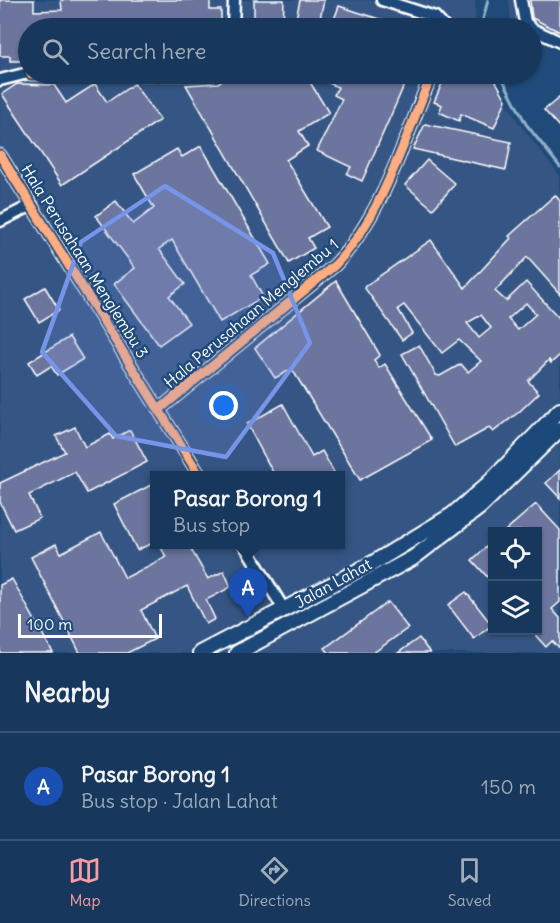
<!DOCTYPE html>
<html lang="en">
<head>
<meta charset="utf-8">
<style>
	:root { --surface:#17385c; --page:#203f62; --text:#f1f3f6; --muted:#9eacbb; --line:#365272; --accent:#ff9aa2 }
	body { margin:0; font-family:Delius,sans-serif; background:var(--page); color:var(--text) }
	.controls { position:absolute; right:18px; bottom:18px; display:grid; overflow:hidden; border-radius:0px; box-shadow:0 2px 4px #0004 }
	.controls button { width:54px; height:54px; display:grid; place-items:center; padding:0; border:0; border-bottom:2px solid var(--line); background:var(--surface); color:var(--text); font:30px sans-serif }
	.scale { position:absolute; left:18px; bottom:15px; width:144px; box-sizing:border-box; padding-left:6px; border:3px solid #fff; border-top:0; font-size:16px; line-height:21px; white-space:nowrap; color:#fff; -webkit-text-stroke:4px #1f4a7a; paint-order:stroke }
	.you { position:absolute; left:224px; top:406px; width:21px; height:21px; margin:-15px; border:4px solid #fff; border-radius:50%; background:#1a73e8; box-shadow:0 0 0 9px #1a73e833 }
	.badge { display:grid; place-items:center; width:39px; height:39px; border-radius:50%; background:var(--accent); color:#fff; font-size:20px; font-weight:700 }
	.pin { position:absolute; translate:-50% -50px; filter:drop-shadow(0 2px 3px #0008) }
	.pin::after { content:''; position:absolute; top:32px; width:21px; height:18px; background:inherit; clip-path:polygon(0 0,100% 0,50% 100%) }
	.popup { position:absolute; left:150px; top:471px; width:195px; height:78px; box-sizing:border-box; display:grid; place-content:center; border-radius:0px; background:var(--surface); filter:drop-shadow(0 2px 4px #0005); font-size:20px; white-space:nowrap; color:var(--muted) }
	.popup b { font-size:22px; color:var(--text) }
	.popup::after { content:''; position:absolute; left:50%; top:100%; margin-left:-12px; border:12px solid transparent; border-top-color:var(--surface) }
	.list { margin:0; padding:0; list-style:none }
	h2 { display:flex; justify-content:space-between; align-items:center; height:78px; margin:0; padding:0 24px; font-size:26px }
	h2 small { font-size:20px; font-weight:400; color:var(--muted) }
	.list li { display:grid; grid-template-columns:39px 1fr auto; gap:18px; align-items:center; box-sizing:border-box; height:108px; padding:0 24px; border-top:2px solid var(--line) }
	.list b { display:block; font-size:22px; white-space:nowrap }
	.list p { margin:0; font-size:20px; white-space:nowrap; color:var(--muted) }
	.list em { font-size:20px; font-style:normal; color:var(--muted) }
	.icon { flex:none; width:33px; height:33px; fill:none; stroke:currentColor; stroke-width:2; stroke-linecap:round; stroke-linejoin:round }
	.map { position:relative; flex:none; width:560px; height:653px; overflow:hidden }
	.search { position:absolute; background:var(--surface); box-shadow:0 2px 4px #0004; left:18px; right:18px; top:18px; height:66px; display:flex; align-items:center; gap:15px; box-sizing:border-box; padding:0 21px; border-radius:33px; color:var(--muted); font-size:22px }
	.sheet { height:186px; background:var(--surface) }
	nav { display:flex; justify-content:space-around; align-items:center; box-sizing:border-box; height:84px; border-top:2px solid var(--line); background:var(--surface); font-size:16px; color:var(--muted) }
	nav a { display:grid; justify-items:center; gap:3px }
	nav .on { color:var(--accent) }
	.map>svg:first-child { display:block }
</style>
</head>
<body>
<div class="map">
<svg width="560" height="653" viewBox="0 0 560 653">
	<rect width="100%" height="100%" fill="#1f4a7a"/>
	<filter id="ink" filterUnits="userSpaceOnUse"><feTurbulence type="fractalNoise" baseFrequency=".0167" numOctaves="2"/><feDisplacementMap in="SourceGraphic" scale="12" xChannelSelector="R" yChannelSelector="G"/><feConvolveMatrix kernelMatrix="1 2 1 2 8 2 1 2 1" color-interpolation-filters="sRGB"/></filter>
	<g filter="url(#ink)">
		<!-- built -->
		<g fill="#365784" fill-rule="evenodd">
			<path d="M0,0H475V28H28V74H490L518,122L560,176V653H0ZM155,476H341V544H155ZM492,532H538V630H492Z"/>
			<polygon points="509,0 560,0 560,46 532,28 521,28 511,24"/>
		</g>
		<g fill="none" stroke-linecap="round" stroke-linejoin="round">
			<!-- stream -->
			<g stroke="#90b0c8" stroke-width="3">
				<polyline points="483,28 482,23 488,0"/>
				<polyline points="500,74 526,124 560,167"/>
			</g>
		</g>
		<!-- building -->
		<g fill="#6c759d" stroke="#fff" stroke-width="1.5" fill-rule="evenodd">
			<polygon points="0,0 34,0 34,11 62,10 61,0 210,0 210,10 221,10 221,28 28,28 28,61 10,61 10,56 0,56"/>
			<polygon points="254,0 284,0 283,27 254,27"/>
			<polygon points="300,0 324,0 318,28 294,28"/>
			<polygon points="530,0 560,0 560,32 532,18"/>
			<polygon points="339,6 404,27 404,28 331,28"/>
			<polygon points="232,74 305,74 329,113 299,131 308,146 286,160 327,227 308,238 314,248 289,263 186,85 218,83"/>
			<polygon points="308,74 409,74 362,181 347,174 351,167 317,151 342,99 334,95 338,87"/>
			<polygon points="446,74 492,74 506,100 494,128 461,114 459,121 439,112 442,105 434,102"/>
			<polygon points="17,84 54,85 66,103 95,84 107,102 134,84 160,120 62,185 2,94"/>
			<polygon points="560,97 560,128 544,110"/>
			<polygon points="425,124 511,142 506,170 413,149"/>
			<polygon points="201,146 270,264 251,275 263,297 220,322 172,240 159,249 185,284 169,296 189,323 159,345 114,284 135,268 96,216 116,201 133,224 154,208 134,174 177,149 182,157"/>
			<polygon points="427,160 455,184 433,209 405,185"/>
			<path d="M555,195L560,201V294L527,257L495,291L506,301L526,282L560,319V355L551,363L549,360L528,381L539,393L519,412L493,432L489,428L455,447L402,354L419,345L436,375L440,376L461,364L468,372L481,361L459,340L442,353L404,305L398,309L412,333L402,340L364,287L431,240L465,288L511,238L509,236ZM526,303L536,314L518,330L508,319ZM481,315L491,328L479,338L467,323Z"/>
			<polygon points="336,281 380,355 374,360 379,368 385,364 432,440 360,480 292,369 275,378 255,348"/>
			<polygon points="45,287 59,310 39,322 25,299"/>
			<polygon points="69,337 83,359 57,375 51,366 37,375 29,362"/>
			<polygon points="283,404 312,457 322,451 336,476 275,476 247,424"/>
			<polygon points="75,427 85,447 110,434 113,439 130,430 147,462 87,493 75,472 29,495 40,518 14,530 0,502 0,483 65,452 56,436"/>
			<polygon points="560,470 560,498 546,483"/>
			<polygon points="155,483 155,542 137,550 114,504"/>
			<polygon points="536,504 560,530 560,602 552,609 560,618 560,649 552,641 546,647 536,636 537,531 505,531"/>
			<polygon points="101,532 125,578 166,557 159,544 188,544 208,579 224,571 231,587 206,600 215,619 206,624 187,586 141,610 155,639 127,653 80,653 31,557 56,544 61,553"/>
			<polygon points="492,542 492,582 472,560"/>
			<polygon points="12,579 53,653 0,653 0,585"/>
			<polygon points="466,592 492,625 474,639 448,605"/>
			<polygon points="388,602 408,628 373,653 329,653 325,648"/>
			<polygon points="419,638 430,653 398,653"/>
		</g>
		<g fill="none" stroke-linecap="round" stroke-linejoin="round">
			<defs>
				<g id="minor">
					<polyline points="382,0 435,17 445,28"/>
					<polyline points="521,0 525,22 531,28"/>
					<polyline points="233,28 234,0"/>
					<polyline points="532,29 560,42"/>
					<polyline points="31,74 210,74"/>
					<polyline points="0,80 28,73"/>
					<polyline points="0,155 200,476"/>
					<polyline points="0,221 32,205"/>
					<path d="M160,409L335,265C383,215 405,137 432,74"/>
					<polyline points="244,544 283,608"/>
				</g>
				<g id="major">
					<polyline points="200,653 373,563 452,515 489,483 560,410"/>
					<polyline points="237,653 413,558 480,507 560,429"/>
				</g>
			</defs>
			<!-- minor casing -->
			<use href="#minor" stroke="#fff" stroke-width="15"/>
			<!-- major casing -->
			<use href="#major" stroke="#fff" stroke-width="18"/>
			<!-- minor -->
			<use href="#minor" stroke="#1f4a7a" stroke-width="10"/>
			<!-- major -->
			<use href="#major" stroke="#1f4a7a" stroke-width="14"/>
			<defs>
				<g id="cycleway">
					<polyline points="31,74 210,74"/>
					<polyline points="0,155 200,476"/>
					<path d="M160,409L335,265C383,215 405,137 432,74"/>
				</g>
			</defs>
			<!-- cycleway casing -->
			<use href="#cycleway" stroke="#1f4a7a" stroke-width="13"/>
			<!-- cycleway -->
			<use href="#cycleway" stroke="#ffac80" stroke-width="9"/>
		</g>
	</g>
	<!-- marked area -->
	<path fill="#7795e8" fill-opacity="0.2" stroke="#7795e8" stroke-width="4.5" stroke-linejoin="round" d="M165,186L273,253L310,343L226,457L116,436L42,352L81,242Z"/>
	<g text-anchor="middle" stroke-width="5" stroke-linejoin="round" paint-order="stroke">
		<!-- street labels -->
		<g font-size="16" fill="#fff" stroke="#1f4a7a">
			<text transform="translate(85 261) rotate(58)" y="6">Hala Perusahaan Menglembu 3</text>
			<text transform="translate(251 313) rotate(-40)" y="6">Hala Perusahaan Menglembu 1</text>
			<text transform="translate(333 583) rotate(-29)" y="6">Jalan Lahat</text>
		</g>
	</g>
</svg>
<div class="controls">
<button><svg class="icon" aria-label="locate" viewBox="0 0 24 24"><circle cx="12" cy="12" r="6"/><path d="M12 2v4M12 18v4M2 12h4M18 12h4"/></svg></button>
<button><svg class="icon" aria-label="layers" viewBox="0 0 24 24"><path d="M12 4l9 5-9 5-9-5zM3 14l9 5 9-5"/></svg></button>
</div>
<div class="scale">100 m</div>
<div class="you"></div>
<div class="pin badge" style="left:248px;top:618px;background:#1a4fb4">A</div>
<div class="popup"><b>Pasar Borong 1</b>Bus stop</div>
<div class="search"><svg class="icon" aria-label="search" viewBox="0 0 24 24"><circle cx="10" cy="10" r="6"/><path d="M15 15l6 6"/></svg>Search here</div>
</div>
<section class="sheet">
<h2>Nearby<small></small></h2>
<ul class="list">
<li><span class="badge" style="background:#1a4fb4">A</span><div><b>Pasar Borong 1</b><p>Bus stop · Jalan Lahat</p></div><em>150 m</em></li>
</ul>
</section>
<nav>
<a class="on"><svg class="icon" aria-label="map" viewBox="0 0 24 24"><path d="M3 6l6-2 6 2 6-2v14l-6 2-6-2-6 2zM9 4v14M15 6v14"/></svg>Map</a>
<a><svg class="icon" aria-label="directions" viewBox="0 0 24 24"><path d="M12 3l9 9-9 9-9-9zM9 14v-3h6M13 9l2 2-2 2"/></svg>Directions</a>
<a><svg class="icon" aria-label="saved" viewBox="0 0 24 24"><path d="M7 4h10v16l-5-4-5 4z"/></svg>Saved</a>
</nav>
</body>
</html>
